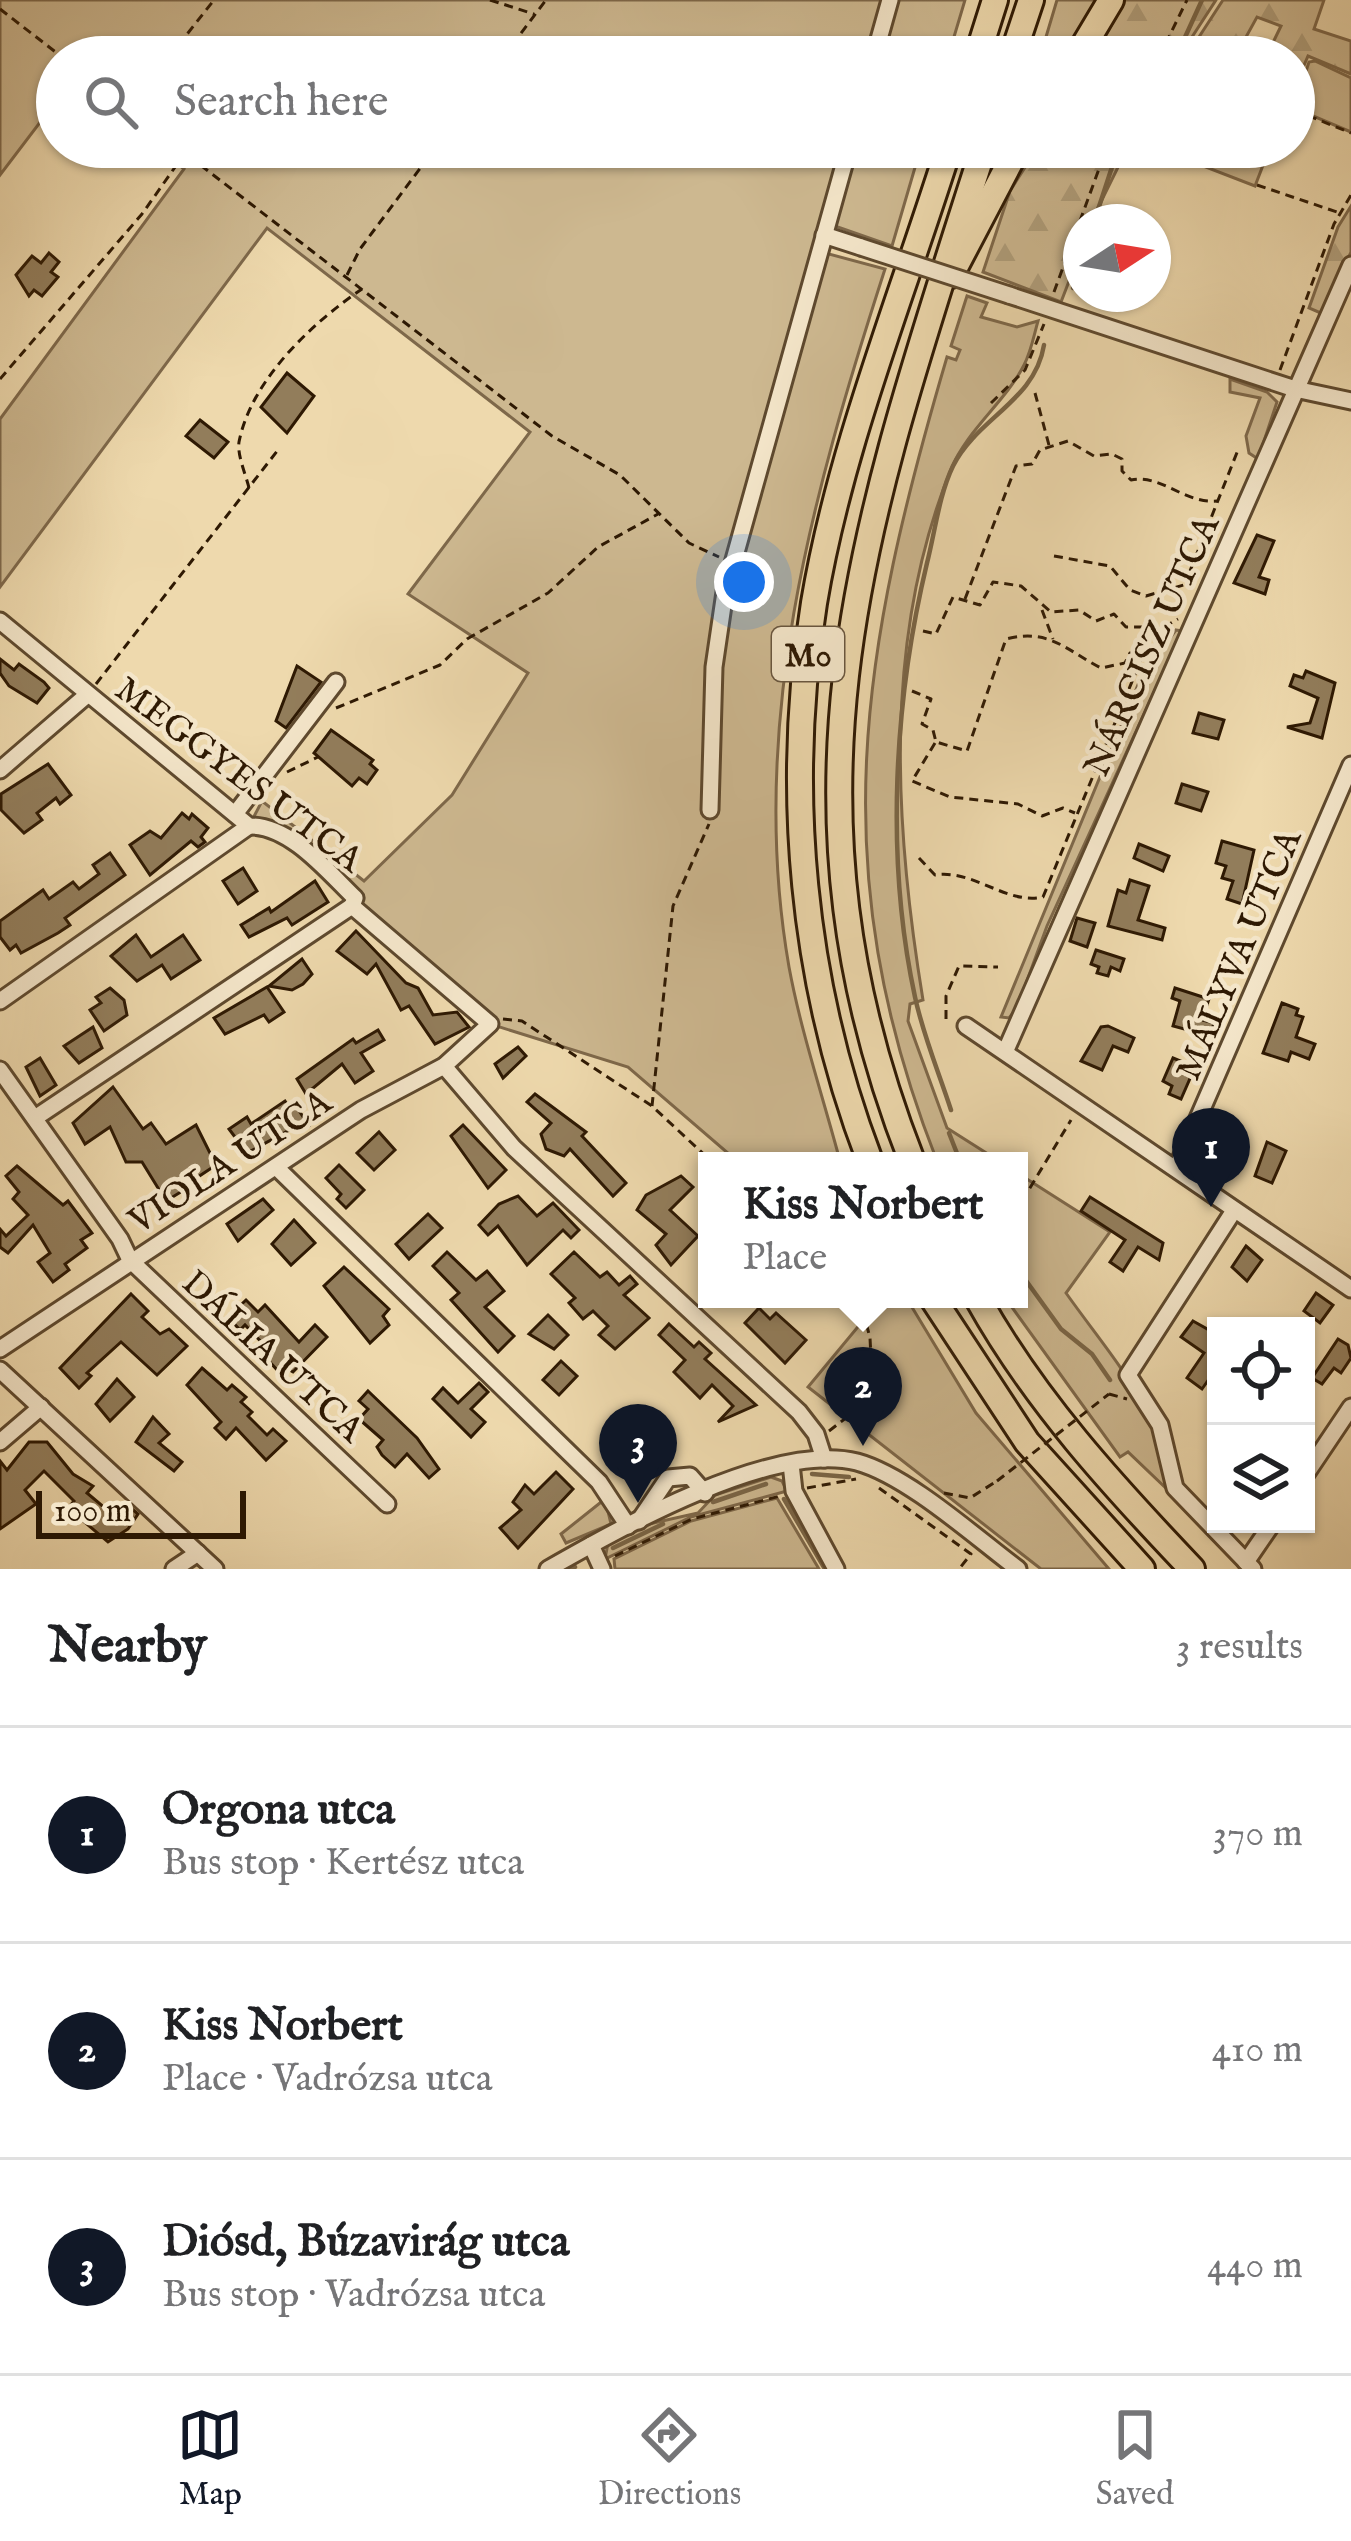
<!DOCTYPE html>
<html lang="en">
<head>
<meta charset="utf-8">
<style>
	:root { --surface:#fff; --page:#f6f6f6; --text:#202124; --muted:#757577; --line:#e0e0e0; --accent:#111827 }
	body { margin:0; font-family:"IM FELL English",serif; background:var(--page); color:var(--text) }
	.controls { position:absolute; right:36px; bottom:36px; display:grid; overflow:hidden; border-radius:0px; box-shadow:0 3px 9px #0004 }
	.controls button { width:108px; height:108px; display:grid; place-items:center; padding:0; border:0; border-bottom:3px solid var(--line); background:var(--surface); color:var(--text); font:60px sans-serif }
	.compass { position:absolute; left:1063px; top:204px; width:108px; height:108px; border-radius:50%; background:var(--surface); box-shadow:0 3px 9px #0004; rotate:78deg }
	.scale { position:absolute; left:36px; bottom:30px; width:210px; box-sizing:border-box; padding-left:12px; border:6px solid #2e1903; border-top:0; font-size:33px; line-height:42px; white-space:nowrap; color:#2e1903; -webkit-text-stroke:9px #f4e6ca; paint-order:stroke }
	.you { position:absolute; left:744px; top:582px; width:42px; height:42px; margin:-30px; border:9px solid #fff; border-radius:50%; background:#1a73e8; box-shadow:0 0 0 18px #1a73e833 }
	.badge { display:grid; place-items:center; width:78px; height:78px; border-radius:50%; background:var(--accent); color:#fff; font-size:39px; font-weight:700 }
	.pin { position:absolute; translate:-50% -99px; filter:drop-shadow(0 3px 6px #0008) }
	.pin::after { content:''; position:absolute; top:63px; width:42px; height:36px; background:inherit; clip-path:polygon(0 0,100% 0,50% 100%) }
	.popup { position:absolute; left:698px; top:1152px; width:330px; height:156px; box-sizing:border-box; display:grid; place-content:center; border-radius:0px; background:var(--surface); filter:drop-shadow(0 3px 9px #0005); font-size:39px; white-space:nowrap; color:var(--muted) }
	.popup b { font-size:45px; color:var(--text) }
	.popup::after { content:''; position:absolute; left:50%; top:100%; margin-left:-24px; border:24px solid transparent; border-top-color:var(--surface) }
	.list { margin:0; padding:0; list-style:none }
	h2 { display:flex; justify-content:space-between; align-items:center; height:156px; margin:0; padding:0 48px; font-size:51px }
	h2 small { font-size:39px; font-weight:400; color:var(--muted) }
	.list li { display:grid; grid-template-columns:78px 1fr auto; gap:36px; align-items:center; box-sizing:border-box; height:216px; padding:0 48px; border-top:3px solid var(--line) }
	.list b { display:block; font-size:45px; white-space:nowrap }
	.list p { margin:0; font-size:39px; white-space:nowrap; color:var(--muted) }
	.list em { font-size:39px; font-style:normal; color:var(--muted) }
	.icon { flex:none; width:66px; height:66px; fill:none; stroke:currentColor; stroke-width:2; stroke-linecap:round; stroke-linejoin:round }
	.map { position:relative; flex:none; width:1351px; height:1569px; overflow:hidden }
	.search { position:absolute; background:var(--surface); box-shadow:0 3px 9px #0004; left:36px; right:36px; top:36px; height:132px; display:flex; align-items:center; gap:30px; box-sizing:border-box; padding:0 42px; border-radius:66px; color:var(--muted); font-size:45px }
	.sheet { height:804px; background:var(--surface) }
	nav { display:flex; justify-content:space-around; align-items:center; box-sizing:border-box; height:168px; border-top:3px solid var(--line); background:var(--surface); font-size:33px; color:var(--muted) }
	nav a { display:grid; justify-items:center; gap:6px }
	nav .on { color:var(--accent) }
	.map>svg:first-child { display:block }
</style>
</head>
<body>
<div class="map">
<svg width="1351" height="1569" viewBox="0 0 1351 1569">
	<defs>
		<pattern id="forest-firs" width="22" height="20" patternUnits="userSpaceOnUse" patternTransform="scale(3)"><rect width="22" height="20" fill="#cdb890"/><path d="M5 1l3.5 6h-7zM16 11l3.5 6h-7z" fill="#b09e7b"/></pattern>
	</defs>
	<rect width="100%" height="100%" fill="#eed9ad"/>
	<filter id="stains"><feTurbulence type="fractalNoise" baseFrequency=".00167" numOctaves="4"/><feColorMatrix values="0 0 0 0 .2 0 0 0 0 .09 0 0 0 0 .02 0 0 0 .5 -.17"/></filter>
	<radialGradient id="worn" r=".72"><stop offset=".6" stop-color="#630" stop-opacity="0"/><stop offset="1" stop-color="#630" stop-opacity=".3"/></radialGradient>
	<!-- grass -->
	<g fill="#cdb890" stroke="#7e684a" stroke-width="3">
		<polygon points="0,0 965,0 948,57 57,57 57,100 0,175"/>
		<polygon points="1057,0 1102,0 1060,57 1040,57"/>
		<polygon points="1315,61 1351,78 1351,132 1294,108 1309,62"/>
		<path d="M157,147H921L892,246L832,225L825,253L885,269C812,495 747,727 789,967C801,1032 823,1097 840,1161H737L628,1067L490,1024L352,906L312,856L249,826L262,801L364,881L452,795L528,673L408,594L530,432L267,228L0,587V419L184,169Z"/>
		<polygon points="1175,147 1270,147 1255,186 1177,156"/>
		<path d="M967,296L987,303L981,317L1017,327L1038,321C1034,335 1031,352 1024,365C1006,401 967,430 951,469C883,637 894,824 923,1000L910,1004L908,1021L947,1128L999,1161H937C822,868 861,649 947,357L956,360L960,350L951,346Z"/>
		<polygon points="1230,379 1267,392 1277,402 1258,459 1249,453 1246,436 1260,398 1230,392"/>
		<polygon points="1176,630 1182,631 1047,926 1017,1008 1009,1018 1001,1017 1142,675"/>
		<path d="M1019,1174L1110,1232L1066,1293C1115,1362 1159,1405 1170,1492L1128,1452L1120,1457L1006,1299H1019Z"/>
		<polygon points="881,1299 907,1299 976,1413 1109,1569 1041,1569 808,1387"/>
		<polygon points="771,1477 782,1481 787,1491 691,1517 605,1559 608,1543 649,1524 698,1513 715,1495"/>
		<polygon points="777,1498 819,1569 615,1569 614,1559 691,1521"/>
		<polygon points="605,1499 611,1524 566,1543 561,1534"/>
	</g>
	<!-- forest -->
	<g fill="url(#forest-firs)" stroke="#7e684a" stroke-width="3">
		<polygon points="1125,0 1216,0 1179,57 1094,57"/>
		<polygon points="1223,0 1324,0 1314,29 1351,41 1351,74 1308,56 1294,89 1294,57 1266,57 1281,26 1257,17 1235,57 1186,57"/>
		<polygon points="1038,147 1128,147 1091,222 1081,222 1081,250 1061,302 983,272 1010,191"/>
		<polygon points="1351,206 1351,252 1323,314 1309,308 1338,227"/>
	</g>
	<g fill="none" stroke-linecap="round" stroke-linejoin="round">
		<!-- stream -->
		<g stroke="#7a6546" stroke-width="4.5">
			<polyline points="1176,57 1202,0"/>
			<polyline points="1094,222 1112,167 1128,147"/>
			<polyline points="1073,288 1081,263"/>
			<path d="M951,1110C939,1073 923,1035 915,997C885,858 894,701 927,563C935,532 939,495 953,466C977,418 1035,401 1044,345"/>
			<polyline points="949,1133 960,1161"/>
			<polyline points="1019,1271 1061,1329 1092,1354 1110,1380"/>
			<polyline points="812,1474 849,1477"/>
			<polyline points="784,1499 825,1569"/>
			<polyline points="713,1502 766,1484"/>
			<polyline points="613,1548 663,1524"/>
			<polyline points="571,1569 575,1567"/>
		</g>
	</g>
	<!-- building -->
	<g fill="#927d5b" stroke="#2e1903" stroke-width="3">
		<polygon points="49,253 59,262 51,272 58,277 42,296 34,290 29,296 16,275 32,256 41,263"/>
		<polygon points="287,373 314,396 287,433 261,407"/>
		<polygon points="200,420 228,442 214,458 186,436"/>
		<polygon points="1257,535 1274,541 1259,577 1269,580 1265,594 1234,583"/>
		<polygon points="0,659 14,670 19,664 44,682 49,688 37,703 9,686 0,673"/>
		<polygon points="297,666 321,682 286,728 276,721"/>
		<polygon points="1306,671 1335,683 1322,738 1287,727 1310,723 1318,698 1290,686 1294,675 1303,678"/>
		<polygon points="1199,713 1224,720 1218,739 1193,733"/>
		<polygon points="331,730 373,760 370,764 377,770 367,784 359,778 352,786 314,753"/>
		<polygon points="48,764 71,795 60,804 56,798 37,813 42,820 24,833 1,810 1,794"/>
		<polygon points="1182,784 1208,792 1201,811 1176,803"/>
		<polygon points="182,813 189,819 192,814 208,828 201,837 205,842 198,847 191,841 150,875 130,845 150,831 161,838"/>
		<polygon points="1222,841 1254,850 1242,904 1227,899 1233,881 1222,878 1226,866 1216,863"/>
		<polygon points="1139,844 1169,856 1163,871 1134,858"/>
		<polygon points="110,853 125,875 65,918 70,925 58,933 21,953 16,945 10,950 0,937 0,921 43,890 49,899 73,882 79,889 99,874 93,865"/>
		<polygon points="243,868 257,891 238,904 223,881"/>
		<polygon points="1130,880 1149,886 1138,920 1165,928 1162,940 1108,926 1118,890 1126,893"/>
		<polygon points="315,881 328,902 292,925 287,918 249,937 241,925 269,908 271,912"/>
		<polygon points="1077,918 1095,923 1087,947 1070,941"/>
		<polygon points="356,931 406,983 418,988 433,1015 457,1012 469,1027 435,1044 409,1006 401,1010 376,964 367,974 337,951"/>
		<polygon points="136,935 151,957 183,935 200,960 171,979 162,965 137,981 111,956"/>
		<polygon points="1096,950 1124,959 1120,971 1111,967 1108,976 1097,973 1099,967 1091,964"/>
		<polygon points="302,959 312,974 303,984 292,990 269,986"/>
		<polygon points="267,987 284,1012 269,1022 264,1015 225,1034 214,1018"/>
		<polygon points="110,988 124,1000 127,1015 104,1031 90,1010 101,1003 96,997"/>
		<polygon points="1175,988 1209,999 1202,1020 1214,1023 1210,1036 1173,1026 1180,1001 1172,998"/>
		<polygon points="1282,1003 1298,1009 1296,1015 1303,1017 1296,1037 1315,1044 1309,1059 1291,1052 1288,1061 1263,1053"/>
		<polygon points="1108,1026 1134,1038 1128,1052 1113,1046 1102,1070 1081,1061 1101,1027"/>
		<polygon points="93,1027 102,1048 79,1063 64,1046"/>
		<polygon points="378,1030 384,1040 361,1053 373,1071 355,1083 342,1064 306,1094 297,1079 353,1039 356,1043"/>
		<polygon points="518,1047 526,1056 503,1078 495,1064"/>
		<polygon points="40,1058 56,1085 40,1096 26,1067"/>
		<polygon points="1173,1058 1195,1067 1181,1099 1169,1094 1172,1086 1163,1081"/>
		<polygon points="113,1087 143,1129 151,1123 166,1144 196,1125 216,1165 195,1179 204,1192 190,1200 184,1190 166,1201 142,1162 126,1162 110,1127 85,1144 73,1123"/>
		<polygon points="535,1094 586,1132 582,1136 626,1183 613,1196 570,1149 564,1156 546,1149 541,1134 551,1123 527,1102"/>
		<polygon points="285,1101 289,1107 294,1103 309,1126 298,1132 295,1127 247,1153 229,1129 247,1117 251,1124"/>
		<polygon points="463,1125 506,1170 488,1188 451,1136"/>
		<polygon points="379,1132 395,1150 374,1170 357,1153"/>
		<polygon points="1267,1142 1286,1151 1272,1183 1255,1176"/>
		<polygon points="339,1165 364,1190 346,1208 337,1199 341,1194 326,1178"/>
		<polygon points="17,1166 63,1205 68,1201 92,1233 81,1240 87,1248 65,1264 69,1270 53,1282 38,1262 50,1253 33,1225 8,1253 0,1247 0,1229 6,1236 28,1215 13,1199 19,1192 6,1176"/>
		<polygon points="681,1176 693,1187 670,1210 698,1236 671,1265 656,1245 666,1234 637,1210 646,1195"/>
		<polygon points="518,1196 537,1216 553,1203 579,1230 571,1238 563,1230 527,1265 498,1226 488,1235 479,1225 499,1204"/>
		<polygon points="1090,1197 1163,1243 1159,1260 1138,1247 1123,1271 1110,1262 1125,1240 1081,1211"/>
		<polygon points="263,1199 273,1210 238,1241 227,1224"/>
		<polygon points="428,1214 442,1228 409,1259 396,1244"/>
		<polygon points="294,1220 315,1243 291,1265 272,1244"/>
		<polygon points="1246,1246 1262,1260 1247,1281 1232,1267"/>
		<polygon points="447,1252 476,1280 487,1271 504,1291 485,1307 514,1336 498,1352 451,1300 459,1293 433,1266"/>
		<polygon points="574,1252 600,1277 607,1272 619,1285 630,1276 637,1284 624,1295 649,1318 615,1349 599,1335 608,1326 593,1311 583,1319 569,1303 575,1298 551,1274"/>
		<polygon points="344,1267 389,1309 383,1316 389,1325 370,1343 324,1286"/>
		<polygon points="1316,1293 1333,1305 1320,1323 1304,1311"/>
		<polygon points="131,1294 148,1311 142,1317 160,1334 169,1329 187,1346 157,1375 121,1342 87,1373 91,1376 79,1388 60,1368"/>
		<polygon points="246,1300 258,1312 265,1305 299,1342 315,1325 327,1337 293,1372 284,1367 279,1372 267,1359 270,1351 245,1325 240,1330 228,1317"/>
		<polygon points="759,1308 770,1319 776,1313 806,1340 785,1363 745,1323"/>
		<polygon points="548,1315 568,1335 554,1349 529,1334"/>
		<polygon points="1193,1321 1216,1334 1216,1369 1202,1389 1187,1378 1204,1353 1181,1337"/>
		<polygon points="669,1324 694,1347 699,1342 711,1353 705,1359 756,1405 718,1422 733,1406 712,1385 700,1398 674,1372 685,1360 659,1335"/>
		<polygon points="1338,1339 1348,1345 1351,1358 1341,1373 1334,1368 1322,1384 1312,1378"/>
		<polygon points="561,1361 577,1376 559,1395 543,1380"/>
		<polygon points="202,1368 227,1390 232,1385 246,1397 241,1402 252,1412 248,1416 267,1435 273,1429 286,1441 266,1460 236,1428 226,1439 215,1428 221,1422 187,1385"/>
		<polygon points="117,1379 134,1397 110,1421 96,1404"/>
		<polygon points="479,1383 488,1392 471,1409 485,1422 471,1437 433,1399 443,1388 458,1403"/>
		<polygon points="368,1391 417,1438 439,1469 429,1478 407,1454 395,1467 382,1455 377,1447 383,1440 359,1419 368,1409 359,1401"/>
		<polygon points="153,1417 169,1434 159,1443 182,1462 174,1471 136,1442"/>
		<polygon points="29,1442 47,1442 73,1474 93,1486 87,1493 106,1509 111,1503 123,1514 130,1507 138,1514 128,1529 108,1542 68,1508 74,1501 44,1471 25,1490 36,1504 0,1529 0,1461 7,1470"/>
		<polygon points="556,1472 573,1489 518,1548 500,1528 521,1510 513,1502 525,1485 534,1494"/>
	</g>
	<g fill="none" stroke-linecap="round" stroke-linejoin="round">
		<defs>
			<g id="minor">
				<polyline points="874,57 890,0"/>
				<polyline points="824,235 861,247"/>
				<polyline points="1009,295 1295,389 1351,401"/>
				<path d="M0,621L249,826C290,825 327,871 355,898L352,906L490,1024L444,1066L361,1110L0,1349"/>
				<polyline points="0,770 87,695"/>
				<polyline points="710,810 714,667 725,592 849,147"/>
				<polyline points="235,814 336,682"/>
				<polyline points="0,1001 249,826"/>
				<polyline points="966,1026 1351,1289"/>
				<polyline points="1006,1050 1351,265"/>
				<polyline points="444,1066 514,1148 799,1412 816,1434 824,1459"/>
				<polyline points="0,1070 120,1239 130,1260 387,1504"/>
				<polyline points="35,1118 352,906"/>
				<polyline points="276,1167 599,1482 628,1526"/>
				<polyline points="1177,1167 1351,765"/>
				<polyline points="1233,1212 1128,1375 1160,1425 1175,1488 1253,1569"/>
				<polyline points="0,1370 215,1569"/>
				<polyline points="0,1442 41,1407"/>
				<polyline points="791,1464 794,1491 836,1569"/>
				<polyline points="1306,1474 1351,1407"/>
				<polyline points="639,1521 668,1478 690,1476 705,1493"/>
				<polyline points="591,1545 602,1569"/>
				<polyline points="1246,1562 1272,1524"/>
				<polyline points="174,1569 198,1553"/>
				<path d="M548,1569C620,1528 773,1441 857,1462C908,1476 975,1537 1018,1569"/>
			</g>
			<g id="highway">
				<polyline points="977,57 995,0"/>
				<polyline points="1012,57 1031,0"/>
				<polyline points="1077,57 1111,0"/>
				<polyline points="951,275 1018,147"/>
				<path d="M870,1161C802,984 784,790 814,603C840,447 902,297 949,147"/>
				<path d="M912,1161C764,785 869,508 984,147"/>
				<polyline points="933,1299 1027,1442 1142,1569"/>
				<path d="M978,1299C1034,1400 1113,1486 1192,1569"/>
			</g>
		</defs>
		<!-- minor casing -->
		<use href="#minor" stroke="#5e492e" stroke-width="21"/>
		<!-- highway casing -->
		<use href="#highway" stroke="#2e1903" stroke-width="30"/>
		<!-- path -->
		<g stroke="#2e1903" stroke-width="3" stroke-dasharray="9 6" stroke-linecap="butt">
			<polyline points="490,0 534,14"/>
			<polyline points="0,9 62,57"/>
			<polyline points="169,57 214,0"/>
			<polyline points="503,57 546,0"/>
			<polyline points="1159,57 1187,0"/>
			<polyline points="1294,110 1351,133"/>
			<polyline points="177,147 552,436 620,475 689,543 719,557"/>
			<polyline points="1257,185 1340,213"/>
			<polyline points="347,275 360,249 436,147"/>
			<polyline points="1054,292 1107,147"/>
			<polyline points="1280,370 1334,224 1351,195"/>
			<polyline points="0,379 142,214 185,153"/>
			<polyline points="1035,393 1050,449"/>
			<polyline points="991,403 1025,370 1044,324"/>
			<path d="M249,488C246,475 237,455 239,442C251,380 312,323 362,289"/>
			<polyline points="1054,556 1110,566 1130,590 1146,596 1187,584"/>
			<polyline points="1193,586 1188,576 1238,450"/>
			<path d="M965,599L1016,466L1032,464L1040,450L1068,441L1094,456L1112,454L1122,459V471L1131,480C1162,474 1184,504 1217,501"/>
			<polyline points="1042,610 1053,639"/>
			<polyline points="923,631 936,634 953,597 980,605 993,582 1021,586 1051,612 1079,610 1096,621 1114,614 1126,627 1164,627 1178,619"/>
			<polyline points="96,684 278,450"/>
			<path d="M912,691L931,699L922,724L933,730L936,742L967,751L1006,639C1049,628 1066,650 1101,668L1125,663L1130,653L1154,649L1174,628"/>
			<polyline points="336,708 440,665 467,639 548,593 598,547 658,514"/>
			<polyline points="935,743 912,781 950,797 1018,804 1042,816 1063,808 1075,813"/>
			<polyline points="287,772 318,757"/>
			<path d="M919,858L935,875C974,869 1006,905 1043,897L1143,655"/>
			<polyline points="503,1019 522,1021 652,1106 711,1161"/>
			<polyline points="946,1019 946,996 959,966 998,967"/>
			<polyline points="652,1106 673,906 709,824"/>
			<polyline points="1022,1201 1071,1120"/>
			<polyline points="1109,1394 1127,1399"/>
			<polyline points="829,1431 873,1397 870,1338 860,1299"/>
			<polyline points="807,1488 856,1479"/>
			<polyline points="879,1488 971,1554 959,1569"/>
			<polyline points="944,1493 970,1498 997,1481"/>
			<polyline points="615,1556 692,1519 780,1496"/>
		</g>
		<!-- minor -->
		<use href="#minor" stroke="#f4e6ca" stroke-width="15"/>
		<!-- highway -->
		<use href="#highway" stroke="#eed9ad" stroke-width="24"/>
		<defs>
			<polyline id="minor-bridge" points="861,247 1009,295"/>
		</defs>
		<!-- minor-bridge casing -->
		<use href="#minor-bridge" stroke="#5e492e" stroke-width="21" stroke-linecap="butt"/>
		<!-- path-bridge -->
		<polyline stroke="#2e1903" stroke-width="3" stroke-dasharray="9 6" stroke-linecap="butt" points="997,1481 1109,1394"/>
		<!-- minor-bridge -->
		<use href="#minor-bridge" stroke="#f4e6ca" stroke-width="15"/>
	</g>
	<g text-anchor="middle" stroke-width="9" stroke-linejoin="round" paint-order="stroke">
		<!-- shield labels -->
		<rect fill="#f4e6ca" stroke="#69563f" stroke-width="3" x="772" y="627" width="72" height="54" rx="9"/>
		<g font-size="33" font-weight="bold" fill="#2e1903">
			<text x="808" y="666">M0</text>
		</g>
		<!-- street labels -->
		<g font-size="36" fill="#2e1903" stroke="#f4e6ca">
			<text transform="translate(1150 645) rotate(-66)" y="13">NÁRCISZ UTCA</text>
			<text transform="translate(240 773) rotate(37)" y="13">MEGGYES UTCA</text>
			<text transform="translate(1237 954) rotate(-67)" y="13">MÁLYVA UTCA</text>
			<text transform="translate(229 1160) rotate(-33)" y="13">VIOLA UTCA</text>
			<text transform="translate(274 1355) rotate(43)" y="13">DÁLIA UTCA</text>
		</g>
	</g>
	<rect width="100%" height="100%" filter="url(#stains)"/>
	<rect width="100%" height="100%" fill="url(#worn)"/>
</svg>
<div class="controls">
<button><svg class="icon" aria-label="locate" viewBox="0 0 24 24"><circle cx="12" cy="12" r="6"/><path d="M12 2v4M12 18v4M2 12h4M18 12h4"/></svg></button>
<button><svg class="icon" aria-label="layers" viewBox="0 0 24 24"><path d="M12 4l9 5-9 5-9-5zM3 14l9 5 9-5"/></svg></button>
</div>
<svg class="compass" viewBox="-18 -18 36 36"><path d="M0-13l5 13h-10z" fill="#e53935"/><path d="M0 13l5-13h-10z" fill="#757577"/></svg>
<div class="scale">100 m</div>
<div class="you"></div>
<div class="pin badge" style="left:1211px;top:1207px">1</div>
<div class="pin badge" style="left:863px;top:1446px">2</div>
<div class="popup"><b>Kiss Norbert</b>Place</div>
<div class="pin badge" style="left:638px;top:1503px">3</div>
<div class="search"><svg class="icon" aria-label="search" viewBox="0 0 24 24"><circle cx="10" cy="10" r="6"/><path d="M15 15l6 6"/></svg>Search here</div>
</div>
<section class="sheet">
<h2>Nearby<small>3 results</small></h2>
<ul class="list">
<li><span class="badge">1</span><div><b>Orgona utca</b><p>Bus stop · Kertész utca</p></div><em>370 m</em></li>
<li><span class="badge">2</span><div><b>Kiss Norbert</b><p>Place · Vadrózsa utca</p></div><em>410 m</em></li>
<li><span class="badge">3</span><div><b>Diósd, Búzavirág utca</b><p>Bus stop · Vadrózsa utca</p></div><em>440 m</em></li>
</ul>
</section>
<nav>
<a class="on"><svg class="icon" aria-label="map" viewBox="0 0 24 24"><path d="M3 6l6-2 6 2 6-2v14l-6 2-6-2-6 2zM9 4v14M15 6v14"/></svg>Map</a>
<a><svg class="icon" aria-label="directions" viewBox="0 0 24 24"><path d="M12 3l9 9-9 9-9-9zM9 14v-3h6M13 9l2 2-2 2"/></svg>Directions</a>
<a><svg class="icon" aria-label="saved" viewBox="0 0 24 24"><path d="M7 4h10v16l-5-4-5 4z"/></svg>Saved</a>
</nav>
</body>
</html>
